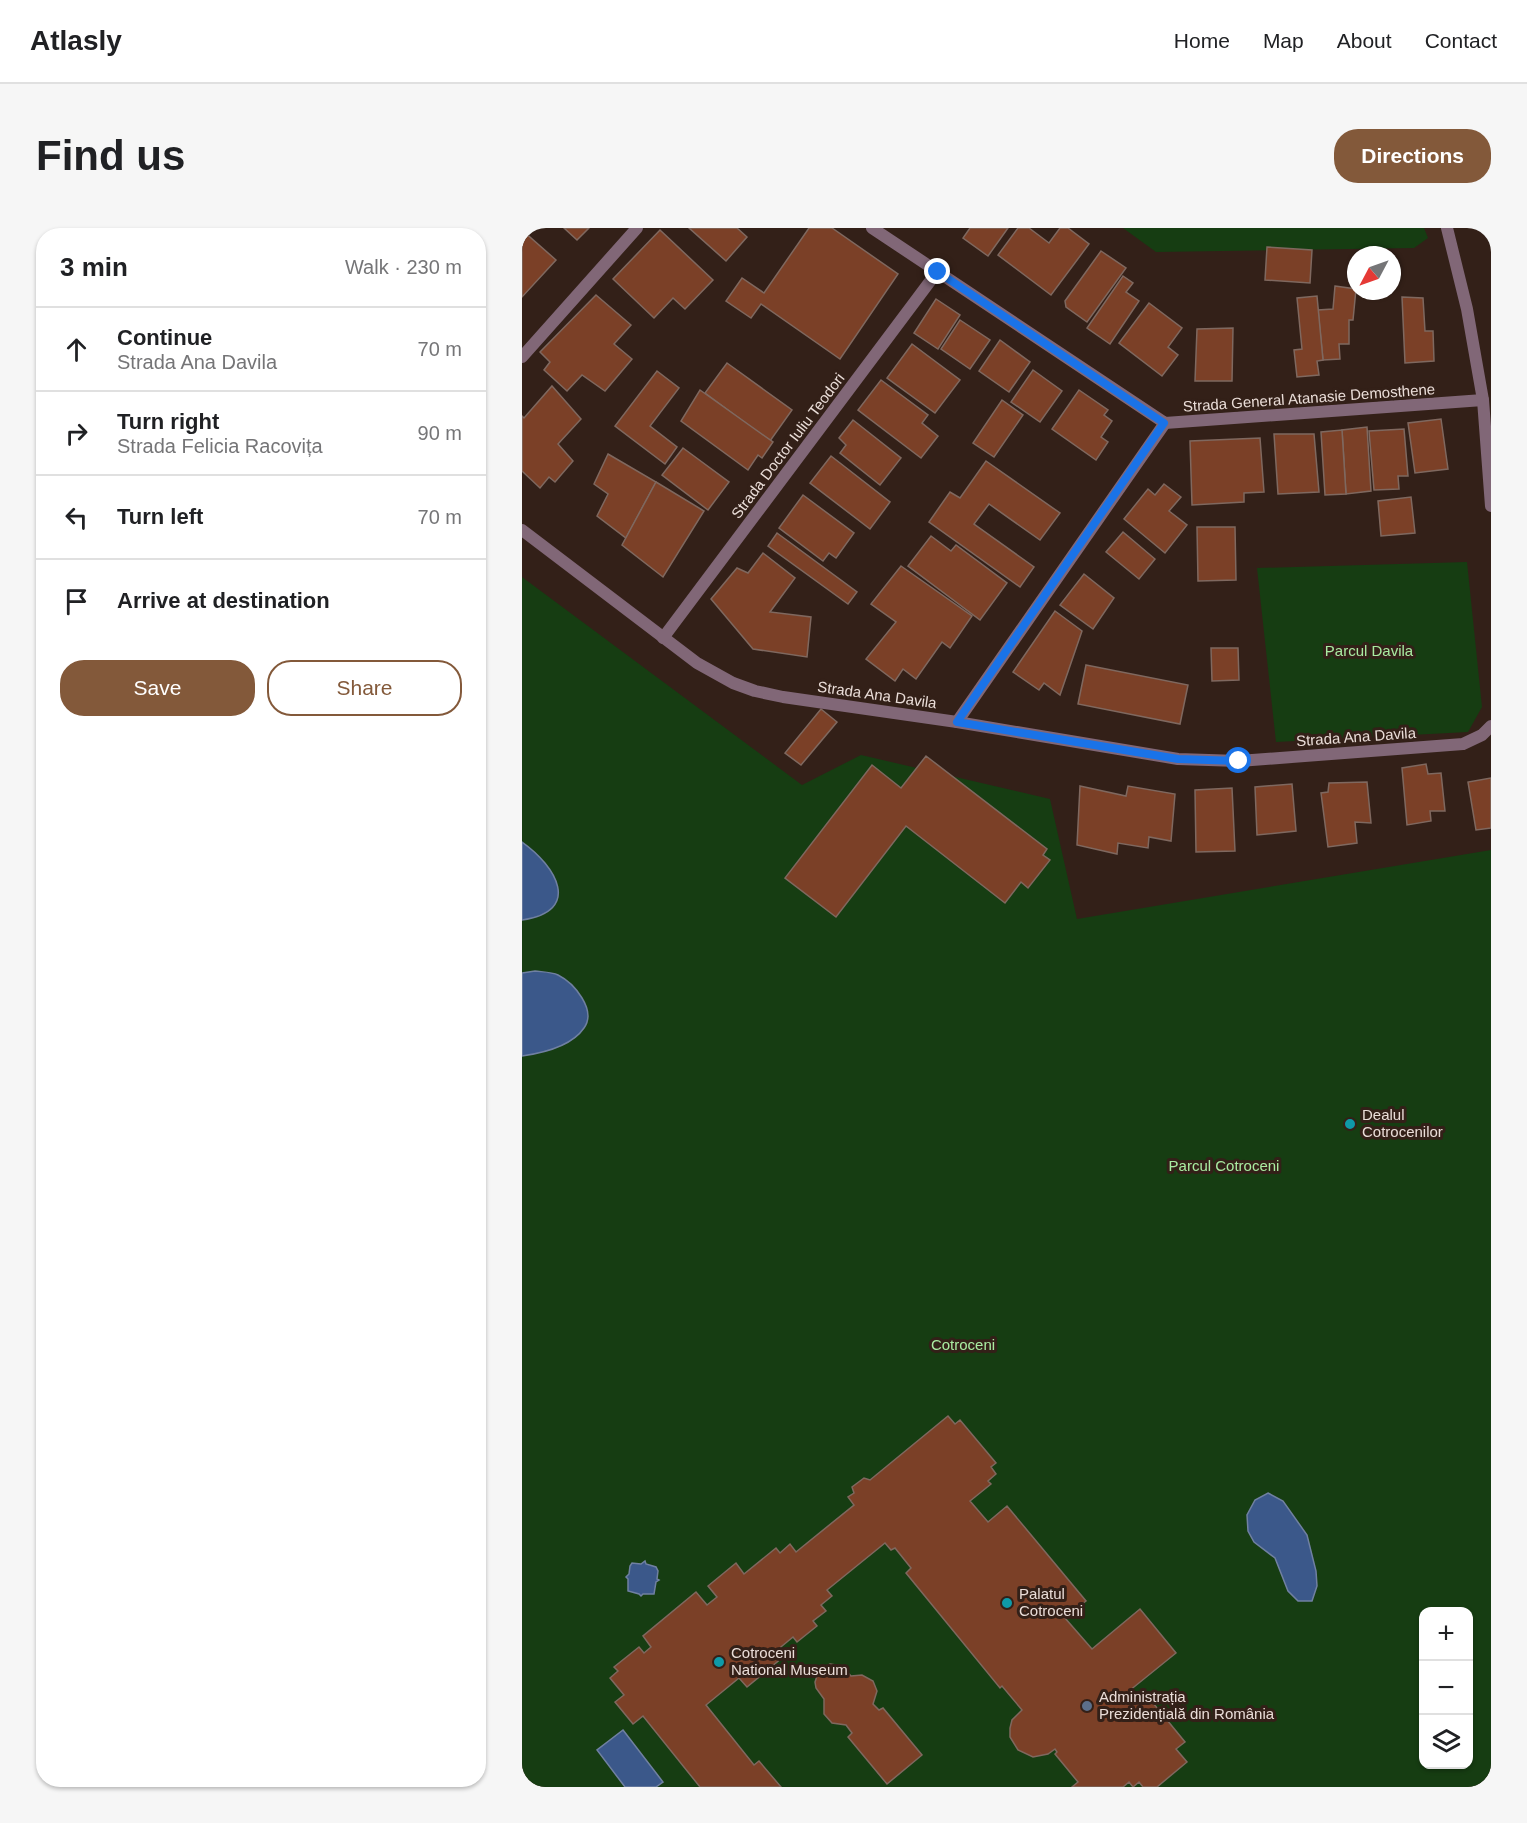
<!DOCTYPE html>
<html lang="en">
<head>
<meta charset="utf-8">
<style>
	:root { --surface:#fff; --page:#f6f6f6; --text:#202124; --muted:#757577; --line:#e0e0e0; --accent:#83593a }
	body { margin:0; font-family:Helvetica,sans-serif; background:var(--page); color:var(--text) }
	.controls { position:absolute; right:18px; bottom:18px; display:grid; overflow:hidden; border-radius:12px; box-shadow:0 2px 4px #0004 }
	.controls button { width:54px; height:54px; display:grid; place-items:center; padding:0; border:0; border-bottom:2px solid var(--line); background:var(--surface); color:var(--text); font:30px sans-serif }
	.compass { position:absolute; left:825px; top:18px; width:54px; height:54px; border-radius:50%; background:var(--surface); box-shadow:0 2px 4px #0004; rotate:229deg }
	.stop { position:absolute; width:18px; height:18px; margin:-14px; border:4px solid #1a73e8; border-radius:50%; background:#fff }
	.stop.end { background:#1a73e8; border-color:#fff; box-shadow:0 2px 6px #0008 }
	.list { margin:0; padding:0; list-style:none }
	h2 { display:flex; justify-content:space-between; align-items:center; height:78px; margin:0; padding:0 24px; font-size:26px }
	h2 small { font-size:20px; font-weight:400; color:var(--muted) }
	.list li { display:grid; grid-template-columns:39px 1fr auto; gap:18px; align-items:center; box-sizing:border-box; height:84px; padding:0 24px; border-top:2px solid var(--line) }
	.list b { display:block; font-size:22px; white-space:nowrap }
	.list p { margin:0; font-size:20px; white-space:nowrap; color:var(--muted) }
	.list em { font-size:20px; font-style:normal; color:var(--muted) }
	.actions { display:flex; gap:12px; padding:18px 24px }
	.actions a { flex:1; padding:14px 0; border:2px solid var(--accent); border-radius:24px; text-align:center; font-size:21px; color:var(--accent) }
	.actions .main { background:var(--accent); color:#fff }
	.icon { flex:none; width:33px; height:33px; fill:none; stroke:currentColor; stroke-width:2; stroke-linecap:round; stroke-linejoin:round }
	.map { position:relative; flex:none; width:969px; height:1559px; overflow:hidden; border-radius:24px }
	header { display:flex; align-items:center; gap:36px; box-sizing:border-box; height:84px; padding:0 30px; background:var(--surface); border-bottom:2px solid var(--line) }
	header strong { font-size:28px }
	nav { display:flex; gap:33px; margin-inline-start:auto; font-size:21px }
	.intro { display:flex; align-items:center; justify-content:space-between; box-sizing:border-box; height:144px; padding:0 36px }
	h1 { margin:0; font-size:42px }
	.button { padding:15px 27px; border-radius:24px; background:var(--accent); color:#fff; font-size:21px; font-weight:700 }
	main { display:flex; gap:36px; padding:0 36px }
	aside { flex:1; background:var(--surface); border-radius:24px; box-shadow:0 2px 4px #0004 }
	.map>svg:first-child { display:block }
</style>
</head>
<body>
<header>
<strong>Atlasly</strong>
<nav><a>Home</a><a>Map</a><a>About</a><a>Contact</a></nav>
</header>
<div class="intro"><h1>Find us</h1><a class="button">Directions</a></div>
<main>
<aside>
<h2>3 min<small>Walk · 230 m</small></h2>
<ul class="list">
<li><svg class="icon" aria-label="ahead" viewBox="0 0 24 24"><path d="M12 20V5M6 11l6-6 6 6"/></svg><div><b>Continue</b><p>Strada Ana Davila</p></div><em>70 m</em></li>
<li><svg class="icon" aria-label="right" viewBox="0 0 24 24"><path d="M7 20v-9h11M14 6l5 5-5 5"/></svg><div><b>Turn right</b><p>Strada Felicia Racovița</p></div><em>90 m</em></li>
<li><svg class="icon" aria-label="left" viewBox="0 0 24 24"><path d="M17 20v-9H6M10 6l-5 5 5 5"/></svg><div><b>Turn left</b></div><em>70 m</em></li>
<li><svg class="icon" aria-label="arrive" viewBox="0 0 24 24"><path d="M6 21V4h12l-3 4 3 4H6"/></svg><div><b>Arrive at destination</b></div></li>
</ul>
<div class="actions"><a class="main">Save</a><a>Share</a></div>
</aside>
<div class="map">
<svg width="969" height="1559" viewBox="0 0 969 1559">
	<rect width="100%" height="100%" fill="#332018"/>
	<!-- green -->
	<g fill="#163d12" fill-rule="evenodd">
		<polygon points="601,0 902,0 906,10 892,20 634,24"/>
		<polygon points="945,334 960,479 946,504 754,514 735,340"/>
		<path d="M0,349L280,557L339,527L528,571L555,691L969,622V1559H0ZM902,1384H946V1536H902Z"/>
	</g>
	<!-- water -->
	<g fill="#3b588a" stroke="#7080a1" stroke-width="1.5">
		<path d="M0,614C34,638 61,683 0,692Z"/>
		<path d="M13,743C21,744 30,744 36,747C52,755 75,782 62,800C49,819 21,825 0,828V745Z"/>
		<polygon points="746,1265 761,1273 785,1307 794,1343 795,1358 790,1373 776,1373 766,1363 753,1330 732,1314 726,1303 725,1287 733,1272"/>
		<polygon points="123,1333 124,1336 134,1339 136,1343 135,1351 137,1352 134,1354 132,1366 121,1366 119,1368 117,1366 106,1363 106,1351 104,1349 107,1346 108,1338 110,1335 119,1336"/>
		<polygon points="101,1502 141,1554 134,1559 103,1559 75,1522"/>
	</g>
	<!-- building -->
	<g fill="#7b4027" stroke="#7f685f" stroke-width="1.5">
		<polygon points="42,0 67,0 55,12"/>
		<polygon points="167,0 215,0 225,9 204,33"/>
		<polygon points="287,0 310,0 376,46 318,131 239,76 229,90 204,73 220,50 242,65"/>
		<polygon points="448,0 486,0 466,28 441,10"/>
		<polygon points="496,0 507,0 527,15 538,0 546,0 567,16 529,67 476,27"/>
		<polygon points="0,2 34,32 0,69"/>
		<polygon points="138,2 191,52 163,81 151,70 132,90 91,51"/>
		<polygon points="745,19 790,22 788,55 743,52"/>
		<polygon points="579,23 604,40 565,94 544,79 543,73"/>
		<polygon points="601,48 611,55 604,64 617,73 588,116 565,100"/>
		<polygon points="813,58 834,61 831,92 827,92 827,116 817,116 818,131 801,132 796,82 811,81"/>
		<polygon points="74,67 109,97 92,116 110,131 83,163 60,147 45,163 22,142 28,134 18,124"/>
		<polygon points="795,68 801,132 795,133 797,147 775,149 772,122 780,121 775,70"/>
		<polygon points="880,69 901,70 903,103 911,103 912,133 883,135"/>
		<polygon points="414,71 438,87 416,121 392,105"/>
		<polygon points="627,75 660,100 646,119 656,127 640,148 597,115"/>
		<polygon points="438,92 468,112 448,141 419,121"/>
		<polygon points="711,100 710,153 673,153 675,101"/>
		<polygon points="478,112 508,134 487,164 457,143"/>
		<polygon points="390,116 438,152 413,185 365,150"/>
		<polygon points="205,135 270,182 248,213 183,165"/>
		<polygon points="511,142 540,163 518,194 489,174"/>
		<polygon points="135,143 157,160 128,198 155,219 143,236 93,198"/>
		<polygon points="359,152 406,187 400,195 416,208 399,230 336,182"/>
		<polygon points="30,158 59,191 36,216 51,233 33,254 27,249 18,260 0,243 0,188 2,190"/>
		<polygon points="178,162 251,214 240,230 236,227 226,242 159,193"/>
		<polygon points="557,162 586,182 582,187 590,193 579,209 586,214 574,232 530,201"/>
		<polygon points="480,172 501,187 472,229 451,215"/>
		<polygon points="919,191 926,241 893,245 886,195"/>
		<polygon points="331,192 379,230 358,257 318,225 324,217 317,210"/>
		<polygon points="845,199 849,263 824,266 820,202"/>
		<polygon points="882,201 886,248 876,248 877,261 852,262 847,203"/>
		<polygon points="820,202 824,266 803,267 799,204"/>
		<polygon points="752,206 792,206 797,264 756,266"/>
		<polygon points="738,210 742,264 722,265 722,274 670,277 668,213"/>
		<polygon points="161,220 207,254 186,282 140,247"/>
		<polygon points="86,226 134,254 104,310 75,288 86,266 72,256"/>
		<polygon points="309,228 368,274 348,301 288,255"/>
		<polygon points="464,233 538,285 518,312 467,276 452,296 512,339 498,359 407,294 428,264 438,270"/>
		<polygon points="134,254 182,283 141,349 100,317"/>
		<polygon points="642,256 659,269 647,283 665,297 643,325 602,291 626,261 633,267"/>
		<polygon points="281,267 332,305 314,330 307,325 301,333 257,300"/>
		<polygon points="889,269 893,305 859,308 856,273"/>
		<polygon points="675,299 713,299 714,352 676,353"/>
		<polygon points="601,304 633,331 617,351 584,324"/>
		<polygon points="255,305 335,364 326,376 246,318"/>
		<polygon points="409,308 429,323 434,317 485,355 458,392 386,338"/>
		<polygon points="241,325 273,350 248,384 289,389 285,429 231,421 189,371 215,340 226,345"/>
		<polygon points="379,338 450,388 428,420 420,414 394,451 381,441 373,453 344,431 374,394 349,376"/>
		<polygon points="562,346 592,370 571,401 538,377"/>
		<polygon points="533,383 560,403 538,467 522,455 517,462 491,444"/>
		<polygon points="689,420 716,420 717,452 690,453"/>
		<polygon points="564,437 666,457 658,496 556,476"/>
		<polygon points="299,481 315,494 279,537 263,525"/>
		<polygon points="404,528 525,621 521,627 528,632 506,660 499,654 483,675 384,598 314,689 263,650 350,537 379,560"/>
		<polygon points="904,536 906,546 919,545 923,583 908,583 909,593 885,597 880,540"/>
		<polygon points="969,550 969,600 954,602 946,554"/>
		<polygon points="845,554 849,595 833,594 835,615 806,619 799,565 806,564 807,555"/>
		<polygon points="770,556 774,603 735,607 733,559"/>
		<polygon points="558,558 604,568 606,558 653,566 649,613 627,609 626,620 596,615 595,626 555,617"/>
		<polygon points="710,560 713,623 674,624 673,562"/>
		<polygon points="426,1188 433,1196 438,1192 474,1235 469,1239 474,1246 466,1253 469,1256 448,1273 466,1294 485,1278 564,1373 543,1390 570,1421 618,1381 654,1425 607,1463 618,1477 627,1470 663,1514 654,1521 665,1534 635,1559 621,1559 617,1554 611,1559 607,1554 601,1559 550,1559 556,1554 533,1526 535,1524 533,1521 526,1526 511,1529 496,1522 488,1509 488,1500 490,1492 500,1482 480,1458 478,1460 384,1345 389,1340 373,1320 369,1322 363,1315 305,1362 310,1368 299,1377 304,1383 291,1393 295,1398 275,1414 271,1409 254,1423 260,1430 225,1459 217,1450 184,1477 232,1537 237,1533 259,1559 178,1559 121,1488 111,1496 93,1474 102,1467 88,1450 96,1443 92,1439 117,1419 122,1425 129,1419 121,1408 174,1364 185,1377 195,1369 186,1358 214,1335 222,1346 254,1320 258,1325 268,1316 274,1324 332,1277 326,1269 332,1265 330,1259 342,1250 348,1252"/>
		<polygon points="308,1436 320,1438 329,1448 340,1447 351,1453 355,1463 351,1476 357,1482 361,1480 400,1527 365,1556 326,1509 330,1505 324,1497 310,1495 302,1486 302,1471 294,1460 293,1454 297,1442"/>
	</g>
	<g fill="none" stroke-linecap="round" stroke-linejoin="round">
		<!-- minor -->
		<g stroke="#816777" stroke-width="12">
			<polyline points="350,0 643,195 961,172"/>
			<polyline points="925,0 945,81 961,172 969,278"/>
			<polyline points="0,129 115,0"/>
			<polyline points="0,302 175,435 211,455 233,463 261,469 435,494 656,531 717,533 941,516 960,507 969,498"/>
			<polyline points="141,410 415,44"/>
			<polyline points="435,494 643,195"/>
		</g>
	</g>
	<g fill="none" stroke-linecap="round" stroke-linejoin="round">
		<!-- route -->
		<polyline stroke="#1a73e8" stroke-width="8" points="416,44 642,195 435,494 656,531 717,533"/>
	</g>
	<!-- markers -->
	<g fill="#0f9aa8" stroke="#332018" stroke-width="2">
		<circle cx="828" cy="896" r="6"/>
		<circle cx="485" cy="1375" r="6"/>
		<circle cx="197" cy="1434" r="6"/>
	</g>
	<circle fill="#5c6f8a" stroke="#332018" stroke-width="2" cx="565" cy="1478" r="6"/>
	<g text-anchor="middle" stroke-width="6" stroke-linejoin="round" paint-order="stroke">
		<!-- street labels -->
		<g font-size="15" fill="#eaddd8" stroke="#332018">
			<text transform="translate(787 170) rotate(-4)" y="5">Strada General Atanasie Demosthene</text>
			<text transform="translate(266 218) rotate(-53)" y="5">Strada Doctor Iuliu Teodori</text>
			<text transform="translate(355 467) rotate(8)" y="5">Strada Ana Davila</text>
			<text transform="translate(834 509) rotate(-4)" y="5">Strada Ana Davila</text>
		</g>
		<!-- park labels -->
		<g font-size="15" fill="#a9eba1" stroke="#332018">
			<text x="847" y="428">Parcul Davila</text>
			<text x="702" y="943">Parcul Cotroceni</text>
			<text x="441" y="1122">Cotroceni</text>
		</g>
		<!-- poi labels -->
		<g font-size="15" fill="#eaddd8" stroke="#332018" text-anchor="start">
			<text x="840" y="892">Dealul<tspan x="840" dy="17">Cotrocenilor</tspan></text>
			<text x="497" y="1371">Palatul<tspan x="497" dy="17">Cotroceni</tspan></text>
			<text x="209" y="1430">Cotroceni<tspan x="209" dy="17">National Museum</tspan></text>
			<text x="577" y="1474">Administrația<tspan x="577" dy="17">Prezidențială din România</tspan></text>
		</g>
	</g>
</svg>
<div class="controls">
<button>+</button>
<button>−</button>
<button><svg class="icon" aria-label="layers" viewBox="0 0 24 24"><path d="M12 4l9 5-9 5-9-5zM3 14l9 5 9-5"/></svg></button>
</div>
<svg class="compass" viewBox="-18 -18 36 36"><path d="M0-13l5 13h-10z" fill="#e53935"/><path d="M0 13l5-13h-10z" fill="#757577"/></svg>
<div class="stop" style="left:717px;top:533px"></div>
<div class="stop end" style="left:416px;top:44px"></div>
</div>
</main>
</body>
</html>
